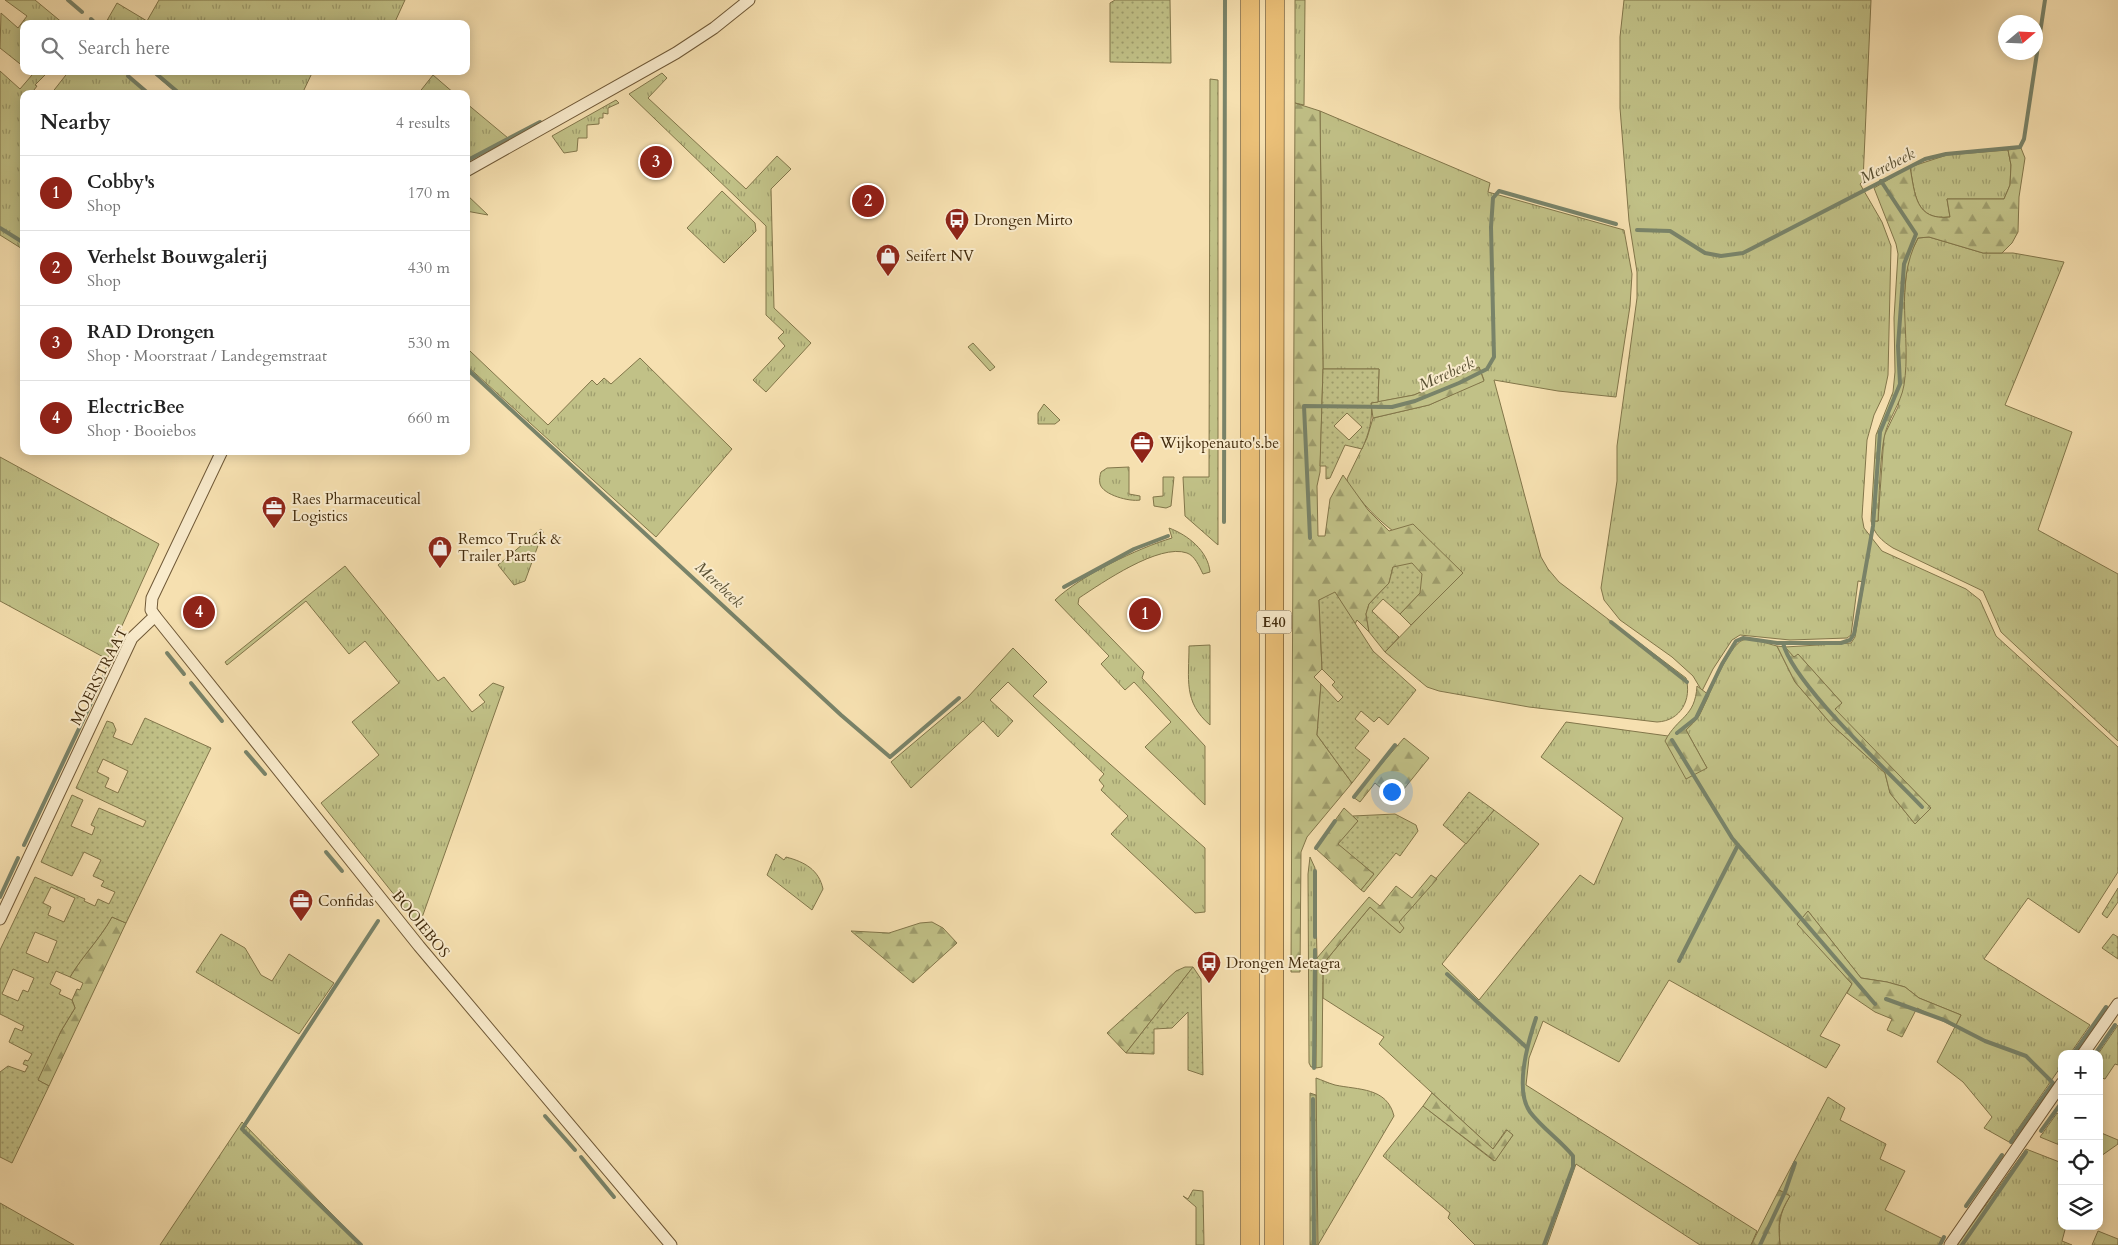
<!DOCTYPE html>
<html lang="en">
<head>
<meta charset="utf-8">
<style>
	:root { --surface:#fff; --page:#f2f2f2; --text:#222; --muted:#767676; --line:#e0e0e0; --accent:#8f2418 }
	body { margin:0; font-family:Cardo,serif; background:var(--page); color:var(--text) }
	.controls { position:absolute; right:15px; bottom:15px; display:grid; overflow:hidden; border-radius:10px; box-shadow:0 2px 12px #0003 }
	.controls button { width:45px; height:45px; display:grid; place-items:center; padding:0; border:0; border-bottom:1px solid var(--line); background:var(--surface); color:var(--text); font:25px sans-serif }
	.compass { position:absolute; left:1998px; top:15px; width:45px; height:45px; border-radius:50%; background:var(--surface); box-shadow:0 2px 12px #0003; rotate:71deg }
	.you { position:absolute; left:1391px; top:791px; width:18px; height:18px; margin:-12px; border:4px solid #fff; border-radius:50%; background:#1a73e8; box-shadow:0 0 0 8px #1a73e833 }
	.badge { display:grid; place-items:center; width:32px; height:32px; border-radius:50%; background:var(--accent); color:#fff; font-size:16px; font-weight:700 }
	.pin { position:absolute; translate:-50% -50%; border:2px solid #fff; box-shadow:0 1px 5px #0006 }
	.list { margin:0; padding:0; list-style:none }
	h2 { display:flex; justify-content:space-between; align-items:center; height:65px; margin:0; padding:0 20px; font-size:21px }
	h2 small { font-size:16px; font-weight:400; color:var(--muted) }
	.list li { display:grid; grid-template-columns:32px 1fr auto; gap:15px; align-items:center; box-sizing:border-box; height:75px; padding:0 20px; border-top:1px solid var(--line) }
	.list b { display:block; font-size:19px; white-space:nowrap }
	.list p { margin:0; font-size:16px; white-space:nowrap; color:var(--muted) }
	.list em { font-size:16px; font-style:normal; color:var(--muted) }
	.icon { flex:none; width:28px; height:28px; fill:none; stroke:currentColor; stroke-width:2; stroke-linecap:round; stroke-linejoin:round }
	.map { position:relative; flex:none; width:2118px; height:1245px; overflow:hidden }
	.search { position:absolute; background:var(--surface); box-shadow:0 2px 12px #0003; left:20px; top:20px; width:450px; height:55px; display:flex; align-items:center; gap:12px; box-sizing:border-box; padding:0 18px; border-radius:10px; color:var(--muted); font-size:19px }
	.panel { position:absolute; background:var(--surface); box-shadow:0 2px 12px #0003; left:20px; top:90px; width:450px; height:365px; border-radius:10px }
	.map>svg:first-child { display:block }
</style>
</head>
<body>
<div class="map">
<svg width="2118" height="1245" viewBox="0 0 2118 1245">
	<defs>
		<pattern id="grass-tufts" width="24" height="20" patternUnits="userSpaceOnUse" patternTransform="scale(1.25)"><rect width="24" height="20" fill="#c1c187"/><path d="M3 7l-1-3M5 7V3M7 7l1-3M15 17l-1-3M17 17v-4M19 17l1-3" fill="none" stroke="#9e9d6d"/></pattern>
		<pattern id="forest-firs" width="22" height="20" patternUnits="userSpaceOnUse" patternTransform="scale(1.25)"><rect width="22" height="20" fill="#c1c187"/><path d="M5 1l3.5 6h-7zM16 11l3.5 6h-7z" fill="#9e9d6d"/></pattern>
		<pattern id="garden-dots" width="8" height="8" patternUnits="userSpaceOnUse" patternTransform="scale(1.25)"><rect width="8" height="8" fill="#c1c187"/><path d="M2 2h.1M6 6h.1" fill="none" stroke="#9e9d6d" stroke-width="1.8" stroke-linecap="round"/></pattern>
	</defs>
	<rect width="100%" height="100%" fill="#f6e0b0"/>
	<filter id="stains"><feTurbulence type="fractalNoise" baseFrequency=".004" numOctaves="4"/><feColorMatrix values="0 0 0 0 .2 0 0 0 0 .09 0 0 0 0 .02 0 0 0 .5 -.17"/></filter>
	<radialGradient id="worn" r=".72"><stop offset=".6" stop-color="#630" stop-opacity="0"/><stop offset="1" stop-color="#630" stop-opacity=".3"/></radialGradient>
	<!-- grass -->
	<g fill="url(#grass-tufts)" stroke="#82764a">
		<polygon points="5,0 35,0 64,24 24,24 24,67 0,48 1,13 18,28 27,16"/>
		<polygon points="159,0 405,0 394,24 105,24 117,3 147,21"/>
		<polygon points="1295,0 1305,0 1304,105 1295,103"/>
		<path d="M1624,0H1871L1863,181L1860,184L1882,222L1891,246L1888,375L1884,394L1874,415L1867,440L1862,517L1864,528L1882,551L1966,589L1980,600L1996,636L2118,747V872L2079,933L2028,898L1984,959L2090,1025L2070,1054H2062V1065L2009,1142L1984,1128L1992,1117L1963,1082L1937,1062L1961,1015L1919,998L1905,987L1887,982L1861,978L1808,911L1798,924L1852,984L1820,1036L1840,1045L1826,1068L1669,980L1619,1062L1543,1021L1529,1058L1526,1085L1757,1231L1751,1245H1700L1576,1164L1547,1245H1475L1448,1218L1450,1213L1383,1156L1423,1106L1494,1161L1513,1135L1506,1130L1493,1149L1379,1044L1384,1037L1323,998V964L1370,907L1400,933L1399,922L1494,810L1539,844L1442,964L1479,1000L1580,875L1594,885L1623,818L1541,757L1566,722L1668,736L1666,741L1707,768L1686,730C1690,726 1696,721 1699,716C1707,701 1728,645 1743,640C1753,637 1767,644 1777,646L1795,682L1832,725L1885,773L1890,793L1915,824L1931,808L1834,709L1842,703L1798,654L1794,658L1785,647L1851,643L1855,637L1864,582L1858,581L1851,635L1847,638L1790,640L1740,635L1732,640L1713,669L1702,691L1693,676L1672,657L1620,620L1604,600L1601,588L1617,481V446L1637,298V272L1629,221L1620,108V37Z"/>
		<polygon points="0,71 20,89 32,75 29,71 49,71 35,85 37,86 31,94 24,94 24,250 0,235"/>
		<polygon points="69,71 122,71 150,94 51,94"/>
		<polygon points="151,71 313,71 302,94 178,94"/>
		<polygon points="662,73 667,78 648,98 746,189 777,156 791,169 771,189 774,308 811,343 766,392 753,380 785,346 778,338 784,332 766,315 766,226 629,94"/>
		<polygon points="433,75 455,94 418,94"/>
		<polygon points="1210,79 1218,80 1218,545 1185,516 1183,477 1209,477"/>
		<polygon points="616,100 619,103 608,108 608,114 603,113 603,118 599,118 599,124 587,125 587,138 578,138 577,151 564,153 552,136"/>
		<polygon points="466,103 508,138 466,161"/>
		<path d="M1320,111L1490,183L1488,192L1624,230L1632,274L1630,306L1616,397L1558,391L1494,380L1541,557L1548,569L1559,582L1686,678C1692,699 1681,721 1657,722L1529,707L1439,691L1427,687L1385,652L1462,573C1422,550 1389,535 1359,498C1353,492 1348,487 1347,479L1367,438L1373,418L1429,405L1484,380L1479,367L1414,395L1378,402L1379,369H1323Z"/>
		<path d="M2008,150L2011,165L2010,185L2004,199H1947L1950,217C1915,221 1915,194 1910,167L1947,155Z"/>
		<polygon points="722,191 755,223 756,231 724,263 687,228"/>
		<polygon points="466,194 488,215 466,211"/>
		<path d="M1929,237L1983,253H2013L2064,262L2005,405L2072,432L2038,530L2118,574V741L2001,632L1983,591L1893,548C1882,541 1874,534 1871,521H1878L1884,436L1898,407L1905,351L1903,313L1906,277L1909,256L1918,238Z"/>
		<polygon points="973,343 995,367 990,371 968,347"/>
		<polygon points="466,351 470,351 548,425 592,380 597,385 604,378 611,384 640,358 732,449 656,537 466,365"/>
		<polygon points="1044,404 1060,420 1055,424 1038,424 1038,413"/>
		<polygon points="0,457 159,544 107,659 0,601"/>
		<path d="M1129,467V494L1140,496V500C1130,502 1103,495 1100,484C1099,480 1100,475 1101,472L1107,468Z"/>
		<polygon points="1163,477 1174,477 1171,506 1166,508 1154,506 1153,497 1163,496"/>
		<path d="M1169,528C1188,535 1208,551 1210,572L1203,574C1199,566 1195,556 1187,553C1159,543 1102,583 1079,598L1078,604L1144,672L1142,678L1205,746V805L1145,747L1171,722L1134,682L1125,690L1101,664L1109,656L1055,600C1080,576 1138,548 1172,538Z"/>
		<polygon points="541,529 543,532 525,581 514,585 498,565"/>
		<polygon points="345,566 438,681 444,677 472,712 485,702 479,695 493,683 504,687 419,926 321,803 379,755 352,722 399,683 365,641 349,654 306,601 227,665 225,662"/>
		<path d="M1210,645V725C1183,702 1189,679 1189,646Z"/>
		<polygon points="1013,648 1047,682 1033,696 1205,848 1205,912 1195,913 1111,834 1128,816 1101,790 1104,786 1099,780 1104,774 1008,682 990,700 1013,721 998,737 983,721 911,788 891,762 968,697"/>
		<path d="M776,854L784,860L786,857C805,862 819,870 823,889L812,910L767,875Z"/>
		<polygon points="1310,857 1315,868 1317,958 1316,1068 1311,1067 1309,1063 1308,874"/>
		<polygon points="221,934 245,948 261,975 272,981 289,954 334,983 299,1034 196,972"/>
		<polygon points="2118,1025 2118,1065 2115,1064 2105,1079 2099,1077 2098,1054"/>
		<path d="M1316,1078C1322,1080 1328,1083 1335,1085C1358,1090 1387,1087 1394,1116L1318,1245Z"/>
		<path d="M1828,1097L1845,1108L1840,1120L1886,1144L1880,1159L1905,1171L1885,1210L1943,1239L1939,1245H1780C1778,1225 1779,1214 1790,1196L1779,1190Z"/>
		<polygon points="2057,1113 2062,1116 2062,1146 2040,1137"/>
		<polygon points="242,1122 362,1245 160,1245"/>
		<polygon points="2099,1132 2118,1140 2118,1144 2101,1156 2099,1156"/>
		<polygon points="2026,1149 2062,1163 2062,1226 2066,1226 2062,1241 2072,1245 1957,1245"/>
		<polygon points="1193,1190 1203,1191 1204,1245 1196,1245 1196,1207 1183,1196 1188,1199"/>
		<polygon points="0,1203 74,1245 0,1245"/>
		<polygon points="2098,1231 2118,1239 2118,1245 2092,1245"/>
	</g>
	<!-- forest -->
	<g fill="url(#forest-firs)" stroke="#82764a">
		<polygon points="1295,103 1320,111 1323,369 1320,472 1317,486 1318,536 1325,536 1330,499 1343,475 1368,510 1389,531 1413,524 1463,573 1411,625 1400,614 1420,593 1393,567 1389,583 1369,604 1366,614 1369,632 1357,620 1355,624 1336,595 1319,600 1322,669 1314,677 1321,684 1317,735 1352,783 1307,837 1301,852 1300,972 1291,972"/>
		<path d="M2021,148L2025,158L2019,197L2018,232L2012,243L2002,253H1983L1929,237L1918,238C1893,286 1912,335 1904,385C1901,404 1887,420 1884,438C1880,460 1879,498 1878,521H1871L1876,435L1893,392L1895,372L1894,318L1898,254L1896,244L1874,188L1910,167C1915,194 1915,221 1950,217L1947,199H2004L2010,185L2011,165L2008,150Z"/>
		<polygon points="1479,367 1484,381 1429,405 1373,418 1371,403 1414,395"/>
		<polygon points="1777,646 1785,647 1794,657 1798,654 1842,703 1835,709 1931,808 1915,824 1890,793 1885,773 1832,725 1795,682"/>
		<path d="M1697,686L1709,695L1698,717L1686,730L1707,768L1686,779L1665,741C1678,716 1695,718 1697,686Z"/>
		<polygon points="1404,738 1429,758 1395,800 1375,783 1360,802 1353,797"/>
		<polygon points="1344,808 1358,821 1339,844 1374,874 1361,890 1315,848"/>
		<polygon points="1431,875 1437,879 1399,922 1404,928 1400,933 1370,907 1323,964 1322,1067 1316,1068 1317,958 1369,897 1380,906 1396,886 1412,898"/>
		<polygon points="1808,911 1861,978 1887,982 1905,987 1919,998 1961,1015 1955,1027 1917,1008 1902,1037 1887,1030 1892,1019 1875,1012 1847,993 1852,984 1797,924"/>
		<path d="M112,917L126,923L49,1086L37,1080L61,1031L75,1008L72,1000L77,989L80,990L83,983L70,977C83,955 100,939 112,917Z"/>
		<polygon points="932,922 943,928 957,943 913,983 851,931 889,933 920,923"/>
		<polygon points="1185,967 1193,967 1126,1053 1107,1033 1176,971"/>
		<polygon points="1310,1093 1316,1095 1317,1245 1310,1245"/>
		<polygon points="1432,1093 1493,1149 1507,1130 1513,1135 1495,1161 1423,1106"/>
		<path d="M1779,1190L1790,1196C1778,1216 1778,1222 1780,1245H1751Z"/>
	</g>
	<!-- garden -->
	<g fill="url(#garden-dots)" stroke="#82764a" fill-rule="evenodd">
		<polygon points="1115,0 1170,0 1171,63 1110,62 1110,3"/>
		<path d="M1323,369H1379L1378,402L1371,403C1373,420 1369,433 1362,449L1345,445L1330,478L1326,479V466H1320ZM1347,413L1362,427L1349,440L1334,426Z"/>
		<polygon points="1412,563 1422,574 1420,593 1400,614 1383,599 1372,611 1399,637 1385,652 1369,632 1366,614 1369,604 1389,583 1393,567"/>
		<polygon points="1335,592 1373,651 1416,690 1388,725 1379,717 1374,722 1361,711 1355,719 1369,731 1355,748 1370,760 1352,783 1317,735 1321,684 1338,702 1343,697 1332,685 1335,682 1322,669 1319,600"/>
		<path d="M145,718L211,748L126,923L112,917C100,939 83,955 70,977L56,971L50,984L61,990L59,994L72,1000L75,1008L61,1031L38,1080L49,1086L12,1163L0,1157V1072L8,1066L25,1072L28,1066L23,1064L25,1060L28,1061L32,1054L9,1042L15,1028L22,1031L24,1026L0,1014V950L35,877L85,899L84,901L95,906L98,899L109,904L115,892L101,886L104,881L93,876L101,860L84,852L72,876L41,862L72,795L83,800L71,826L92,835L95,827L91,825L99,808L143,827L146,821L76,788L107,721L113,723L116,730L113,737L132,745ZM103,759L128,771L118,793L105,787L109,778L97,772ZM51,887L75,898L64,922L48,915L51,907L43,903ZM35,932L57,941L48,963L26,953ZM13,969L34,978L28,992L23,990L18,1001L2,994Z"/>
		<polygon points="1469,792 1494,810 1466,844 1443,825"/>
		<polygon points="1395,814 1416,825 1418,831 1400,856 1396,853 1364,892 1361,890 1374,874 1338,844 1358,821 1353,816"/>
		<polygon points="2118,888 2118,902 2107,918 2102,914"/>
		<polygon points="2113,934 2118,937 2118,959 2102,948"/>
		<polygon points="1193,967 1201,979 1203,1075 1188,1070 1188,1012 1172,1028 1154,1029 1154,1054 1126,1053"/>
	</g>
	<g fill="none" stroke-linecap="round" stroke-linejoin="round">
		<!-- stream -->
		<g stroke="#798369" stroke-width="4">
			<polyline points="68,0 82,12"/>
			<polyline points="91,19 96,24"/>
			<polyline points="153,71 180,94"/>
			<polyline points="128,76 149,94"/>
			<polyline points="466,161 540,122"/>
			<polyline points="0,228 24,243"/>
			<polyline points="1637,230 1670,231 1705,253 1721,256 1743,253 1925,159 1946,154 2020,147 2024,139 2045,0"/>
			<polyline points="466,368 841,715 890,757 959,698"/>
			<polyline points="1224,522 1225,0"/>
			<polyline points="1310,538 1304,406 1392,407 1415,401 1459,383 1487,369 1494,357 1491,227 1493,198 1499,191 1616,224"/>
			<polyline points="1064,587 1134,549 1168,536"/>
			<polyline points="1611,622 1687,682"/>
			<path d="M1783,643C1793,684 1889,772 1922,807"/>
			<polyline points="167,653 184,674"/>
			<polyline points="191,683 222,721"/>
			<polyline points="1677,733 1696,718 1722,664 1736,641 1743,638 1777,643 1841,643 1850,640 1854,634 1873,526 1880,432 1900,384 1898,346 1904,264 1916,234 1881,181"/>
			<polyline points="1672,740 1732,838 1875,1004"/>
			<polyline points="246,752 265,774"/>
			<polyline points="1354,797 1395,745"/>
			<polyline points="24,845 110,663"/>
			<polyline points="1316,848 1335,821"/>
			<polyline points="326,852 342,871"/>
			<polyline points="0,897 18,858"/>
			<polyline points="1315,937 1315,871"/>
			<polyline points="1679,961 1738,845"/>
			<polyline points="1447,974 1526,1047"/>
			<polyline points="1886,999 1944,1020 1985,1041 2026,1056 2053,1083 2011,1142"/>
			<path d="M1536,1018C1528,1042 1514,1089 1530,1112C1542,1128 1560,1140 1573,1156V1167L1544,1245"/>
			<polyline points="2073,1054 2106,1007"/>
			<polyline points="2095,1054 2115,1025"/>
			<polyline points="1314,1068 1315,950"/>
			<polyline points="2061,1070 2062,1070"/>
			<polyline points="1313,1099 1314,1244"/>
			<polyline points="545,1116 575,1150"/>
			<polyline points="2041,1131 2062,1102"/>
			<polyline points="581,1157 614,1197"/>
			<polyline points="1966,1206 2002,1155"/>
			<polyline points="361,1245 242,1129 378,921"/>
			<polyline points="1760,1245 1785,1192 1795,1163"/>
			<polyline points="1940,1245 1944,1237"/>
			<polyline points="1962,1245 2026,1152"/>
		</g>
		<defs>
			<g id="tertiary">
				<polyline points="466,171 676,53 714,28 749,0"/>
				<polyline points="222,451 152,598 151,610 155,616 419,946 671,1245"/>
				<polyline points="0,919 132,638 155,616"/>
				<polyline points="2083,1054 2118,1004"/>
				<polyline points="1950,1245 2062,1083"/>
			</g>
			<g id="motorway">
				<polyline points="1250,1245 1250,0"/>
				<polyline points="1274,1245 1275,0"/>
			</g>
		</defs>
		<!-- tertiary casing -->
		<use href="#tertiary" stroke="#6f5836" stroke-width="13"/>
		<!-- motorway casing -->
		<use href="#motorway" stroke="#422b0d" stroke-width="19"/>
		<!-- tertiary -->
		<use href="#tertiary" stroke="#f9ebcc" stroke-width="11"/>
		<!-- motorway -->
		<use href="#motorway" stroke="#ebc078" stroke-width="18"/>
	</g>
	<!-- icons -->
	<defs>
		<symbol id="bus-pin" viewBox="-11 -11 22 30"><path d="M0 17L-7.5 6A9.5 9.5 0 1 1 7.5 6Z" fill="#8f2418" stroke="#f9ebcc"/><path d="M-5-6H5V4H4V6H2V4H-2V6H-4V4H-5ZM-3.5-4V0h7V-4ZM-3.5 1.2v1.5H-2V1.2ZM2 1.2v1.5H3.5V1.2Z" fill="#fff"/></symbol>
		<symbol id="shop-pin" viewBox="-11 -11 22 30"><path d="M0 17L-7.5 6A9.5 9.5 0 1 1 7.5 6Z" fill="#8f2418" stroke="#f9ebcc"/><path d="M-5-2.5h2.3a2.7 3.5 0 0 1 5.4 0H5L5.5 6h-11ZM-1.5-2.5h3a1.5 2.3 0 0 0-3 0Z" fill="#fff"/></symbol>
		<symbol id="office-pin" viewBox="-11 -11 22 30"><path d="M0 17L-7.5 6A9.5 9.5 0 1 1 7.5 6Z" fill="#8f2418" stroke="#f9ebcc"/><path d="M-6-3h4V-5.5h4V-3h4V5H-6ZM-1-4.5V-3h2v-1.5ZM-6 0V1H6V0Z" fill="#fff"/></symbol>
	</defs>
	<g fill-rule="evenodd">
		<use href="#bus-pin" x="943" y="206" width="28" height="38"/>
		<use href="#shop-pin" x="874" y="242" width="28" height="38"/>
		<use href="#office-pin" x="1128" y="429" width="28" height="38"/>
		<use href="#office-pin" x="260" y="494" width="28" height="38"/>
		<use href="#shop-pin" x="426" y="534" width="28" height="38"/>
		<use href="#office-pin" x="287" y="887" width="28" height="38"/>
		<use href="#bus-pin" x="1195" y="949" width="28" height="38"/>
	</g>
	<g text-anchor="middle" stroke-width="4" stroke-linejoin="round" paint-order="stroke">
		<!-- shield labels -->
		<rect fill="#f9ebcc" stroke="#796546" stroke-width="1" x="1256.5" y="610.5" width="35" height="23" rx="4"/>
		<g font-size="14" font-weight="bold" fill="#422b0d">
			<text x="1274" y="627">E40</text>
		</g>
		<!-- poi labels -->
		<g font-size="15" fill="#422b0d" stroke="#f9ebcc" text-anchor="start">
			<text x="974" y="225">Drongen Mirto</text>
			<text x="906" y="261">Seifert NV</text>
			<text x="1160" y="448">Wijkopenauto's.be</text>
			<text x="292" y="504">Raes Pharmaceutical<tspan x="292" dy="17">Logistics</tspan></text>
			<text x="458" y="544">Remco Truck &amp;<tspan x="458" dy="17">Trailer Parts</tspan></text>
			<text x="318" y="906">Confidas</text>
			<text x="1226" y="968">Drongen Metagra</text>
		</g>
		<!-- street labels -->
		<g font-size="15" fill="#422b0d" stroke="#f9ebcc">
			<text transform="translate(99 676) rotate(-63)" y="5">MOERSTRAAT</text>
			<text transform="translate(421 924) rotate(51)" y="5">BOOIEBOS</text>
		</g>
		<!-- water labels -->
		<g font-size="16" font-style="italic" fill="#595033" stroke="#f9ebcc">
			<text transform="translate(1887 165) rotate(-27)" y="6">Merebeek</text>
			<text transform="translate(1446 373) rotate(-24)" y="6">Merebeek</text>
			<text transform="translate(720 584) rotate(43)" y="6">Merebeek</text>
		</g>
	</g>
	<rect width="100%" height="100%" filter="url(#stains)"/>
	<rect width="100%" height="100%" fill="url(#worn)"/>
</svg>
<div class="controls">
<button>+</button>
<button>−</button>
<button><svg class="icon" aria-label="locate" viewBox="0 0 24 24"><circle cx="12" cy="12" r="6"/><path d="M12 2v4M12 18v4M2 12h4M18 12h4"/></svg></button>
<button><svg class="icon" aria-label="layers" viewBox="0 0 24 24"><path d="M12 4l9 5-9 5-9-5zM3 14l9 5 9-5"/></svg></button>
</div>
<svg class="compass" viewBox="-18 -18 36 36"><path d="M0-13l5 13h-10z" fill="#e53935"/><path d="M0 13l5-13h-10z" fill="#767676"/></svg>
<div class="you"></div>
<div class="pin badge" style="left:1145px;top:614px">1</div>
<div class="pin badge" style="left:868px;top:201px">2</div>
<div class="pin badge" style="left:656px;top:162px">3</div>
<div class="pin badge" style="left:199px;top:612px">4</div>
<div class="search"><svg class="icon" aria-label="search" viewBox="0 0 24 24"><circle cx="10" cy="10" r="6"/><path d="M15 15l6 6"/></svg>Search here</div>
<section class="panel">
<h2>Nearby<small>4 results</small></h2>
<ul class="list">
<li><span class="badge">1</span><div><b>Cobby's</b><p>Shop</p></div><em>170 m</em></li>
<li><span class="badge">2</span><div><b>Verhelst Bouwgalerij</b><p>Shop</p></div><em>430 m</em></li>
<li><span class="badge">3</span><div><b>RAD Drongen</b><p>Shop · Moorstraat / Landegemstraat</p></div><em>530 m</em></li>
<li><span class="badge">4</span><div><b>ElectricBee</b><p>Shop · Booiebos</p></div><em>660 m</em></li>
</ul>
</section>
</div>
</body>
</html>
